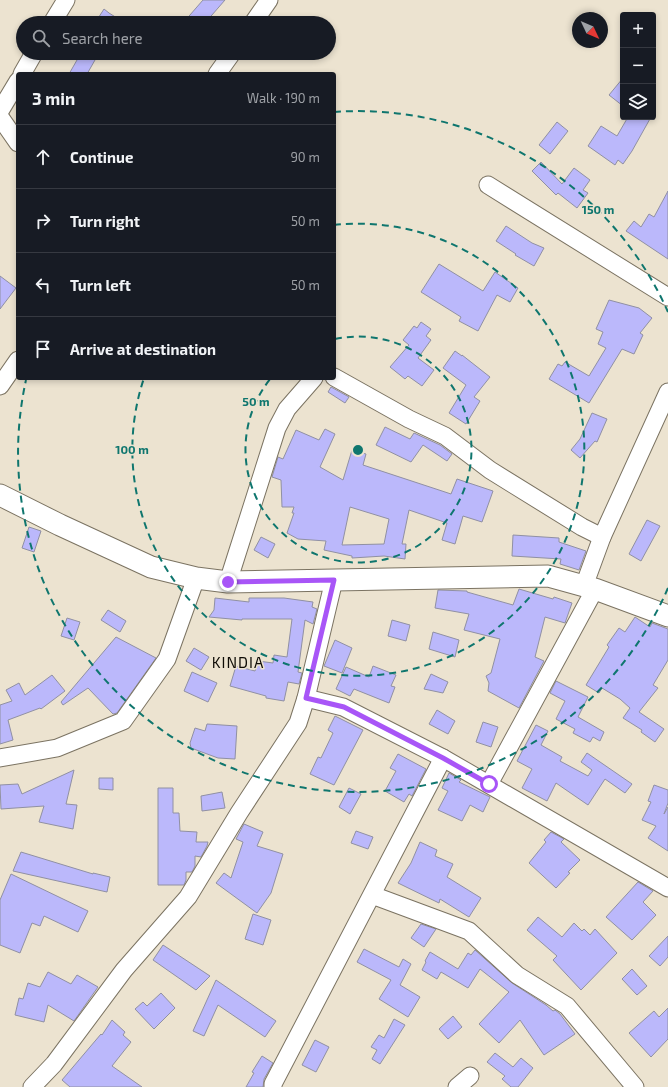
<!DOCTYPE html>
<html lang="en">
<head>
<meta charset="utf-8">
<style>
	:root { --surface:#171b24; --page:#242831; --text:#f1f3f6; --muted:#9ea1a6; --line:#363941 }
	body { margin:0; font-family:"Exo 2",sans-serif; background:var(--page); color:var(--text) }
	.controls { position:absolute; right:12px; top:12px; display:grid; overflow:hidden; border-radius:4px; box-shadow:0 2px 6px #0003 }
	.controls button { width:36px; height:36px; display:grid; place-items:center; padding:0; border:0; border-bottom:1px solid var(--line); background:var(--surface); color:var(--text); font:20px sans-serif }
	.compass { position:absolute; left:572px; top:12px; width:36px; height:36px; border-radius:50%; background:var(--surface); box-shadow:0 2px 6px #0003; rotate:134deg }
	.stop { position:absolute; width:12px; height:12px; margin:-9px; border:3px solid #a855f7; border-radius:50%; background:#fff }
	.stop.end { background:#a855f7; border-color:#fff; box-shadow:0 1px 4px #0008 }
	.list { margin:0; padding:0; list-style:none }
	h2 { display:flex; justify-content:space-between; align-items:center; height:52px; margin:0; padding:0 16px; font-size:17px }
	h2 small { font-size:13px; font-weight:400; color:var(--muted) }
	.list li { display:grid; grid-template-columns:26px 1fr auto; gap:12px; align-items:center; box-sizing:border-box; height:64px; padding:0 16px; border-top:1px solid var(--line) }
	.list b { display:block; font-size:15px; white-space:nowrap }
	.list em { font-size:13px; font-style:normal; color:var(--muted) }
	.icon { flex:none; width:22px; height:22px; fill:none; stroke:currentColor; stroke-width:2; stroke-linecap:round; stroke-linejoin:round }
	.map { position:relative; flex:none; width:668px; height:1087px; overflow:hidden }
	.search { position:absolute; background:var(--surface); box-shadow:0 2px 6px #0003; left:16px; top:16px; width:320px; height:44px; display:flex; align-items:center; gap:10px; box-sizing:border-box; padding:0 14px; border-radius:22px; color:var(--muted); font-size:15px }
	.panel { position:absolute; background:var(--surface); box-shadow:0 2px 6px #0003; left:16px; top:72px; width:320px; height:308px; border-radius:4px }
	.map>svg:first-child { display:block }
</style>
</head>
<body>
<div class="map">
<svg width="668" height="1087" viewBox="0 0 668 1087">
	<rect width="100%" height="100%" fill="#ece3d0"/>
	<!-- building -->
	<g fill="#bbb8fb" stroke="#9090a3" fill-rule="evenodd">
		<polygon points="203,0 225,0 205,23 183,23"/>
		<polygon points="104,9 109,13 125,23 95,23"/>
		<polygon points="81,53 99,53 87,74 69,74"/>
		<polygon points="623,78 623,106 609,95"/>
		<polygon points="628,117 651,117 632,151 623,164 618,160 615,165 588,146 601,126 617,136"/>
		<polygon points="557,122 568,131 550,154 539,145"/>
		<polygon points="541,162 562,184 574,168 590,180 583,190 588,193 577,208 558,193 556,195 532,171"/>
		<polygon points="668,191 668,259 626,231 634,221 641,227 649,214 654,217"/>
		<polygon points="506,226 532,243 544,248 534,266 515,255 516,254 496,241"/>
		<polygon points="439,264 483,291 495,272 518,288 510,302 497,295 478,331 459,321 461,317 421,292"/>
		<polygon points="0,276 16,288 0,309"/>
		<polygon points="609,300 639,308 652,318 640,333 643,335 634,354 622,349 589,403 549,379 558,364 562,366 565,362 589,376 606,348 598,344 603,332 596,329"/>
		<polygon points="421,322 431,329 426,336 431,340 418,358 434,370 422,386 408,376 405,379 390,367 409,345 403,340 414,326 417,328"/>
		<polygon points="455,351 462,356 462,355 490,377 474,397 480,401 466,424 449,413 466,385 443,368"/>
		<polygon points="331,387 349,397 345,403 328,392"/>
		<polygon points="592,413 607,419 597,442 595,441 580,458 571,450 580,439"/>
		<polygon points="385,427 410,439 414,433 440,445 452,454 447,461 423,445 411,462 376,445"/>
		<path d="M325,429L335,434L320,467L343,480L352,450L366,454L363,465L442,491L451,494L457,479L493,491L482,522L463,516L455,544L442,540L447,523L409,510L402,544H406L405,559L384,556L352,558V556L324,550L326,541L298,539L287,533L294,513H292L294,507H282L281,480L272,477L278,457L283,459L296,430L319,440ZM350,507L389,519L384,544L342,545Z"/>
		<polygon points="647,520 660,526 641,561 629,554"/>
		<polygon points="29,527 41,531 34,552 22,548"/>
		<polygon points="513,535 559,538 559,542 586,551 579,570 560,564 561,559 512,556"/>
		<polygon points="261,537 275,544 268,558 254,550"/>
		<polygon points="519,589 553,599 554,597 572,603 565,623 545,617 535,657 544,661 519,708 488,691 489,683 486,676 491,673 500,639 464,630 469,614 435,608 438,590 467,591 467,592 513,605"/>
		<polygon points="215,598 249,602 249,598 284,598 313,602 312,607 317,609 313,624 305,620 298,672 302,673 299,684 288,682 284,701 266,698 266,696 230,686 236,666 255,671 258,661 273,663 274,655 287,657 292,619 242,619 242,620 209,617 214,610"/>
		<polygon points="108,610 126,621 120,632 101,620"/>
		<polygon points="635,617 650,627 652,623 668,629 668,660 653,685 658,688 639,712 664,729 655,742 641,732 642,730 623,718 630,708 620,699 602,688 599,693 586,685 609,647 607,645 619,628 625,632"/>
		<polygon points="67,618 80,622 74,640 61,636"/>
		<polygon points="392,620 410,625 406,641 388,636"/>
		<polygon points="433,632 459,640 455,657 429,649"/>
		<polygon points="116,637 156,658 117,713 113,714 88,688 63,705 61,702"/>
		<polygon points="335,640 352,648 342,673 324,666"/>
		<polygon points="194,648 209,657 201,670 186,661"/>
		<polygon points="373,666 396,675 391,686 395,687 389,703 354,689 350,696 336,689 346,667 369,677"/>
		<polygon points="192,672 217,683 208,702 184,691"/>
		<polygon points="431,674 448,682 443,693 424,689"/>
		<polygon points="52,675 65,691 41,709 40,708 8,720 13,740 0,744 0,705 12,701 6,690 19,683 25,695"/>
		<polygon points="556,681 588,697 578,717 604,732 600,741 593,737 590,742 573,733 575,729 556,719 565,701 550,693"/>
		<polygon points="437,710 455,721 448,734 429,724"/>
		<polygon points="335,716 363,730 334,785 310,774 318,757 321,758 333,733 328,730"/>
		<polygon points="483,722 498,727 491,747 476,742"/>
		<polygon points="207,724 237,726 235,759 218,758 191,748 190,743 195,728 205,731"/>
		<polygon points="536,725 548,731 541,745 562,757 560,761 588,776 592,770 581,762 587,753 632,784 625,793 605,779 588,805 556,783 547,801 522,788 532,769 517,761"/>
		<polygon points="398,754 426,769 412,796 409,794 404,802 385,791 396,771 390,768"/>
		<polygon points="74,770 66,804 77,805 73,829 39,822 44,806 1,809 0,785 18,784 22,794"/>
		<polygon points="449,773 461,780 459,782 490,797 483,812 470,805 462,821 438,810 448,791 442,788"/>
		<polygon points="99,778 113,778 113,790 99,789"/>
		<polygon points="654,785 668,790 668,803 664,814 668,807 668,851 648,838 656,826 642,820 651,802 648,801"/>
		<polygon points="158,788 173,788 173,813 179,813 180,831 197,832 196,842 208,842 207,846 201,857 195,856 195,866 192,872 186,872 186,880 184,885 158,885"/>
		<polygon points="349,788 361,794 350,814 339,807"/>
		<polygon points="222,792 225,808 202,811 201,796"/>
		<polygon points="244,824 263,832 257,846 283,854 271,893 257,913 216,883 224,873 231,878 243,842 236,839"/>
		<polygon points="356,831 373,837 368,849 351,843"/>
		<polygon points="551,832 564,839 561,842 580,860 568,872 570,873 556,888 529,863 546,842 544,840"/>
		<polygon points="420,842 437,850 435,856 453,864 447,877 481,898 469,917 440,899 439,903 398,883 411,863"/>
		<polygon points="21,852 93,874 93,873 110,877 107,892 13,871"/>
		<polygon points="11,874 88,911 78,932 44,916 40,926 32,923 20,953 0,945 0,900"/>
		<polygon points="638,882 653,891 643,902 656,915 632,940 606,917"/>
		<polygon points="253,914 271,920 263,945 245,939"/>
		<polygon points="538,917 562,937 574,923 582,931 584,929 590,935 595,929 617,953 581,990 553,960 557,956 527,930"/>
		<polygon points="421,924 436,929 424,947 411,938"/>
		<polygon points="668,936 668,957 660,966 649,956"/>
		<polygon points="163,945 210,976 196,990 153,960"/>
		<polygon points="364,949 399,967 403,959 411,964 400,985 420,997 408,1017 379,999 391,980 357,962"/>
		<polygon points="475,950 512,983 546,1005 553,1011 555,1010 560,1014 575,1034 544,1055 520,1020 499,1043 479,1024 509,992 480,969 468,988 441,972 437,979 422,970 426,962 425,961 430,952 458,969 468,953 471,955"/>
		<polygon points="632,969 647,986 637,995 622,979"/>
		<polygon points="48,972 71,984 77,975 98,987 74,1021 48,1005 44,1022 15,1015 19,998 23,999 28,983 40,987"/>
		<polygon points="216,980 276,1021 265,1037 218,1005 204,1036 193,1031"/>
		<polygon points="161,993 175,1008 154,1029 135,1009 143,1002 147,1006"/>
		<polygon points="668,1008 668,1039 651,1057 629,1033 654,1011 659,1017"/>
		<polygon points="453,1016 462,1027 448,1039 439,1029"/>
		<polygon points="394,1019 405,1025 380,1064 372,1059 377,1050 371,1047 379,1035 384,1038"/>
		<polygon points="112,1020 125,1032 123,1035 131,1042 112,1066 142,1087 70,1087 62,1080 101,1034 102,1035"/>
		<polygon points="315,1040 329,1047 316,1072 302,1065"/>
		<polygon points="495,1053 513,1067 521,1058 533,1068 518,1087 511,1087 502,1079 505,1076 487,1062"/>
		<polygon points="262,1056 273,1063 264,1079 263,1087 246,1087 254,1073 252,1072"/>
	</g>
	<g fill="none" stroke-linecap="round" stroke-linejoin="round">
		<defs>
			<g id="minor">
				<polyline points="52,23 66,0"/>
				<polyline points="253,23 269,0"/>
				<polyline points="22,74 34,53"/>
				<polyline points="217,74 232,53"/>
				<polyline points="0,111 18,81"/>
				<polyline points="0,117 18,143"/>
				<polyline points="488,185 668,297"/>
				<polyline points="334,377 409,419 445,436 490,470 582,527 602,537"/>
				<polyline points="0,386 18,360"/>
				<polyline points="228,582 277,428 287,409 314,378"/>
				<polyline points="584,586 602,537 668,392"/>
				<polyline points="306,698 343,707 443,758 668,888"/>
				<polyline points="0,758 57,748 123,721 167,659 196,578"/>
				<polyline points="489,784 595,589"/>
				<polyline points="372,895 469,931 517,975 567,1006 635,1087"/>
				<polyline points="32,1087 54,1064 124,970 188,897 239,813 298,723 306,698 334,580"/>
				<polyline points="273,1087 273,1084 443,758"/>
				<polyline points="457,1087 470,1076"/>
			</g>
			<polyline id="tertiary" points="0,495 60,525 151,567 196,578 228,582 548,576 595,589 668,616"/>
		</defs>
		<!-- minor casing -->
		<use href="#minor" stroke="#7b7362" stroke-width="19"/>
		<!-- tertiary casing -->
		<use href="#tertiary" stroke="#7b7362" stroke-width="23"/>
		<!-- minor -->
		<use href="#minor" stroke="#fff" stroke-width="17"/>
		<!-- tertiary -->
		<use href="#tertiary" stroke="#fff" stroke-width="21"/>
	</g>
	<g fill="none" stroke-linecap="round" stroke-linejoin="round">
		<!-- route -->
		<polyline stroke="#a855f7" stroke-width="5" points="228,582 334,580 306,698 344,707 443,758 489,784"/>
	</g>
	<!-- distance rings -->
	<g fill="none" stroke="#0f766e" stroke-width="2" stroke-dasharray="7 5">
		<path d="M335 339A113 113 0 1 1 271 378"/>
		<path d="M334 225A226 226 0 1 1 144 378"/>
		<path d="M668 588A339 339 0 0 1 26 380M334 112A339 339 0 0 1 668 312"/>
	</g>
	<g text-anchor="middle" stroke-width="3" stroke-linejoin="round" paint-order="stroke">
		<!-- quarter labels -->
		<g font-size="15" letter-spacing="1" fill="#0e0b05" stroke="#ece3d0">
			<text x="238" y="668">KINDIA</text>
		</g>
	</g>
	<circle cx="358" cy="450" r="6" fill="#0f766e" stroke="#ece3d0" stroke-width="2"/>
	<g font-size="12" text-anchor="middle" font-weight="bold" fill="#0f766e" stroke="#ece3d0" stroke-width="3" stroke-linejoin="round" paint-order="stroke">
		<text x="598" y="214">150 m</text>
		<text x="256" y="406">50 m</text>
		<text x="132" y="454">100 m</text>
	</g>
</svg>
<div class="controls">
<button>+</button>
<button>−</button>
<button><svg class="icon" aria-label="layers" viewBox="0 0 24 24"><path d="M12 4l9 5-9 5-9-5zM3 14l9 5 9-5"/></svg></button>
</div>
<svg class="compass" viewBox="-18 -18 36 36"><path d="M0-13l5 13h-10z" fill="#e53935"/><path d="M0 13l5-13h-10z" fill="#9ea1a6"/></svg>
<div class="stop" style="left:489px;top:784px"></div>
<div class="stop end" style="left:228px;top:582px"></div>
<div class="search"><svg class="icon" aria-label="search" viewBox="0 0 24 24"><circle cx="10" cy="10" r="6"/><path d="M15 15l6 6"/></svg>Search here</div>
<section class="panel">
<h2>3 min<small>Walk · 190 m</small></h2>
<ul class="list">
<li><svg class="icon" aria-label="ahead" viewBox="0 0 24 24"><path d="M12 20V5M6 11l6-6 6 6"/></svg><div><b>Continue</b></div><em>90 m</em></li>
<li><svg class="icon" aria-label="right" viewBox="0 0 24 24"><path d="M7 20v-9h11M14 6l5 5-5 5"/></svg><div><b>Turn right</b></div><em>50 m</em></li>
<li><svg class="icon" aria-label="left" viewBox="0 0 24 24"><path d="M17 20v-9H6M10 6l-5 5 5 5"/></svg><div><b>Turn left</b></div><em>50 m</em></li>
<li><svg class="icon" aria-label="arrive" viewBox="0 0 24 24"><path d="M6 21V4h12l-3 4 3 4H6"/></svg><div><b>Arrive at destination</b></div></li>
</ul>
</section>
</div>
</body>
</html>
